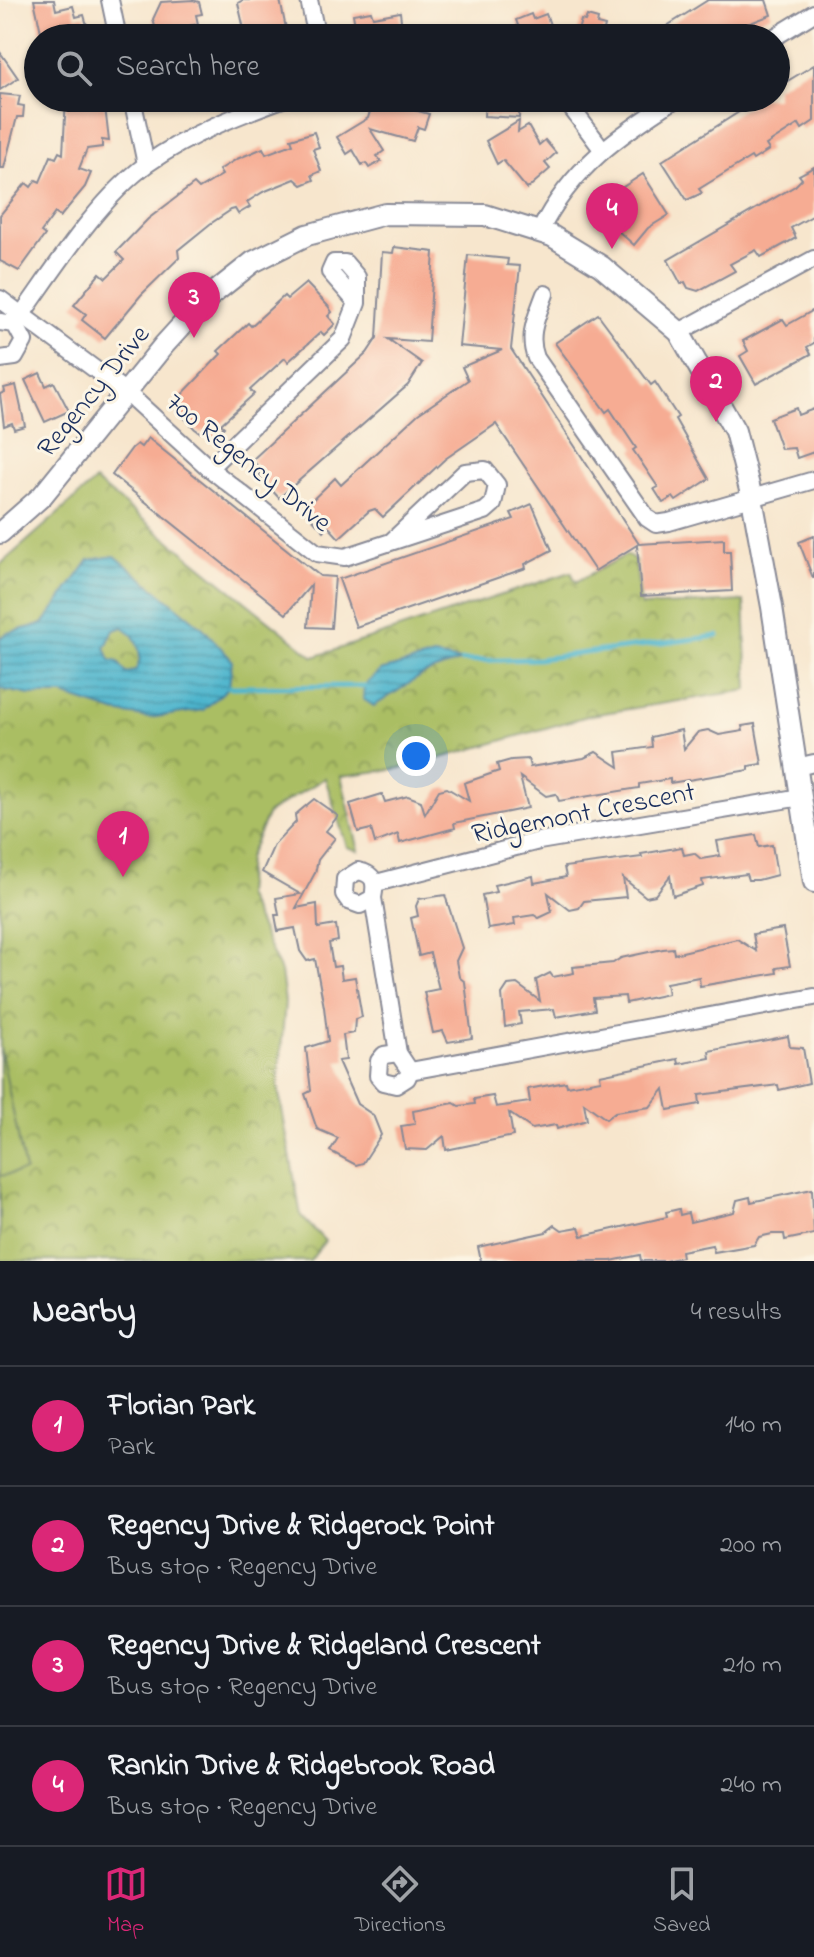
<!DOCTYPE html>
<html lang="en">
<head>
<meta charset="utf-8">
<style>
	:root { --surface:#171b24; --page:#242831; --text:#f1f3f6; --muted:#9ea1a6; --line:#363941; --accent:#db2777 }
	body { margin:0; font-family:"Indie Flower",sans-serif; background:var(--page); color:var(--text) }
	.you { position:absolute; left:416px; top:756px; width:28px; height:28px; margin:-20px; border:6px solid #fff; border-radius:50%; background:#1a73e8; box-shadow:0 0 0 12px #1a73e833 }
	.badge { display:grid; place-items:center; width:52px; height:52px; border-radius:50%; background:var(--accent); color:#fff; font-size:26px; font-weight:700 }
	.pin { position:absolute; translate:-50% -66px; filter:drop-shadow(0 2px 4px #0008) }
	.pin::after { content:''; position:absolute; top:42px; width:28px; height:24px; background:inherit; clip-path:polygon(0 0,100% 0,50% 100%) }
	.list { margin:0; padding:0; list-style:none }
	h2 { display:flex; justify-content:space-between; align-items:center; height:104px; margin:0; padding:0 32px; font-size:34px }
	h2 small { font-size:26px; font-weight:400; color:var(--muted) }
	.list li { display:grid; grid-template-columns:52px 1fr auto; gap:24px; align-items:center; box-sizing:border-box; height:120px; padding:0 32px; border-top:2px solid var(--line) }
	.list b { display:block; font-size:30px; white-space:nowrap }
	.list p { margin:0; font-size:26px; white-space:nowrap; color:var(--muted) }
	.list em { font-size:26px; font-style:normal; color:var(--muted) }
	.icon { flex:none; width:44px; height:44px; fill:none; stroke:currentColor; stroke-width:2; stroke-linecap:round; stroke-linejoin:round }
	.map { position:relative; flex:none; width:814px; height:1261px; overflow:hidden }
	.search { position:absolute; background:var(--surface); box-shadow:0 2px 6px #0004; left:24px; right:24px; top:24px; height:88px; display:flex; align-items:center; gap:20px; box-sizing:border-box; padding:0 28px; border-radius:44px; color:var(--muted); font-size:30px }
	.sheet { height:584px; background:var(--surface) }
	nav { display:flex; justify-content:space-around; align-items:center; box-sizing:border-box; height:112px; border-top:2px solid var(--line); background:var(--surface); font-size:22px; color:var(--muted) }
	nav a { display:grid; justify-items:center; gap:4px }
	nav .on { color:var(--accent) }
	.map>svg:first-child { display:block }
</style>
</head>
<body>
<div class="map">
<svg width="814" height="1261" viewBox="0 0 814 1261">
	<defs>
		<pattern id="park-crowns" width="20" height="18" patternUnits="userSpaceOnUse" patternTransform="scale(2)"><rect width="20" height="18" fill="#aabe63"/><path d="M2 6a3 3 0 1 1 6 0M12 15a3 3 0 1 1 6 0" fill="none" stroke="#8a9b55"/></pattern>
		<pattern id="water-rules" width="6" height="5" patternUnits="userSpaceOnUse" patternTransform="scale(2)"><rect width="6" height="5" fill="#4eb5cd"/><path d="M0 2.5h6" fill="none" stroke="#4094aa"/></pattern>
	</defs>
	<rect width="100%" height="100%" fill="#fcf5e5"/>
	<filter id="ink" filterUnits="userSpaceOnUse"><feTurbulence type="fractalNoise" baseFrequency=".0125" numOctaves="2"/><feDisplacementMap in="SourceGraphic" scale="16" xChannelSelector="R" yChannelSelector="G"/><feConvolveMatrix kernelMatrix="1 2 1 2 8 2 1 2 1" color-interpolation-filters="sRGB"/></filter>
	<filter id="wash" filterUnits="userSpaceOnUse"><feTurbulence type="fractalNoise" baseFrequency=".006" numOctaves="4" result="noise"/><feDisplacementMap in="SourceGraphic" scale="32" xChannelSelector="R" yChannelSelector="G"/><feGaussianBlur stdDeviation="1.8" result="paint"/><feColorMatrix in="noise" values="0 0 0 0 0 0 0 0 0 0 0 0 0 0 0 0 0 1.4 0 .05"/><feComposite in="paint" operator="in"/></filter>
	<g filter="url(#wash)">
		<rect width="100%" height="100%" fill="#f7e6cd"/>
		<!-- park -->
		<polygon fill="url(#park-crowns)" stroke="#627660" stroke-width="2" points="95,481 314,657 571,572 576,582 626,555 635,560 641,606 744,601 748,690 591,715 410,767 341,776 359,851 347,847 325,778 268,813 248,858 245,895 281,972 285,1002 278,1087 301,1216 325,1241 310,1261 0,1261 0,565"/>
		<!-- garden -->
		<polygon fill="#aabe63" stroke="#627660" stroke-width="2" points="0,1047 25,1171 0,1176"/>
		<!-- water -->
		<g fill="url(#water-rules)" stroke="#347296" stroke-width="2" fill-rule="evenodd">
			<path d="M115,556L202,627L232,660L229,687L203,710L149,718L115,712L63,695H30L0,689V638L7,633L43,624L89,560ZM123,627C138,636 145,657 135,671L126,673L118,662L110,660L105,648L114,630Z"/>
			<polygon points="434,656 461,661 424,674 374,706 363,699 364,686 380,671"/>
		</g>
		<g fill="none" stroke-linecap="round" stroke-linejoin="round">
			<!-- stream -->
			<g stroke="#4eb5cd" stroke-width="5">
				<polyline points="461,661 538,659 718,636"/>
				<polyline points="229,687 364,686"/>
			</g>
		</g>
		<g id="blocks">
			<!-- building -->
			<g fill="#f6ac93">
				<polygon points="34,0 54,0 56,10 73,6 76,17 84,15 90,36 48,38 46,30 41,32"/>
				<polygon points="193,0 199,2 202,14 196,15 198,24 175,29 175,38 158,38 153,19 161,2"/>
				<polygon points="243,0 280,0 288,38 246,38 238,3"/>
				<polygon points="708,0 766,0 771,15 735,29 741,38 648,38"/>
				<polygon points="371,11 373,17 400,12 403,38 357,38 353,14"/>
				<polygon points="531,14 533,19 546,14 555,38 523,38 516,20"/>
				<polygon points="587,16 598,19 597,24 605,26 602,38 576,38 581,20 585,21"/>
				<polygon points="0,52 18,78 0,90"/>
				<polygon points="814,65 814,121 802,129 799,124 766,145 769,150 753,160 751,157 699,189 702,193 687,200 662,161 761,98 776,98 776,88"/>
				<polygon points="0,94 20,96 18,105 24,106 23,117 17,117 4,168 0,168"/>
				<polygon points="66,98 104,98 109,141 102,140 102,147 87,149 79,169 91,173 85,187 60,217 55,213 41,232 45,235 19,271 0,261 0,215 26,183 31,187 36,180 40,182 51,156 56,158 59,152 63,154"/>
				<polygon points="374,98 403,98 400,106 429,114 424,129 418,127 413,141 370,129 384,151 377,156 381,161 369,168 366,163 362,165 353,150 347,154 337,137 368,118"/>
				<polygon points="485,98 520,98 519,118 484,116"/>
				<polygon points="519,121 518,132 528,126 539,145 545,140 556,153 545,163 550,169 527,189 503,160 497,164 486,141"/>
				<polygon points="314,132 319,147 313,149 321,171 312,175 314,180 302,185 295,179 263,192 247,202 250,207 238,214 235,209 231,210 210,224 178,250 179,258 141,295 105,338 82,320 86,314 74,305 100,273 106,278 124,260 116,252 148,219 194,184 199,189 222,175 219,170 237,159 263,148 266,154 293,144 291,139"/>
				<polygon points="814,167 814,215 791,228 796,238 761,257 756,250 730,264 735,271 698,291 688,288 685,282 681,284 668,260 795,186 802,179 799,175"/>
				<polygon points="643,174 669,215 648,228 634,245 608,222 613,216 604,209 623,187"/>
				<polygon points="394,247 434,252 428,342 388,339 422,363 408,385 279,498 259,476 263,472 252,460 367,353 377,338 382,252 393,253"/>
				<polygon points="468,255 508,259 507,265 520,266 511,349 639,544 724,539 724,551 730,551 732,591 641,596 637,545 595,571 496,424 445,459 383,517 375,509 369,511 339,538 328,526 324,531 303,509 335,478 341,485 418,414 468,380 462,367 502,350 459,346"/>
				<polygon points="306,283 328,306 332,312 328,316 335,324 324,335 321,332 288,362 285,358 250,390 254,394 221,424 224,427 212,438 204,430 201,433 195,429 172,405 221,354 218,351 248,323 251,326 284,296 287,299"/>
				<polygon points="814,310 814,343 807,347 811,354 756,384 740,356 748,351 743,341 783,319 787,325"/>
				<polygon points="598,314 651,385 655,382 678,417 675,419 709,479 676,501 673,497 663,503 654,489 658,487 633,450 636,448 610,409 606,412 555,343"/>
				<polygon points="40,373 46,386 54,382 69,411 45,422 25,380"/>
				<polygon points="16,385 25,426 14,429 12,423 4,426 0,394 5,392 4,388"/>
				<polygon points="796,408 798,415 814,409 814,452 797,458 794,448 781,449 770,418"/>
				<polygon points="148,438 320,576 335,577 331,628 308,627 311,585 286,614 112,475 132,448 137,444 141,447"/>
				<polygon points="532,504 552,550 525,564 526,568 356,627 339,579 514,519 511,513"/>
				<polygon points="814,536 814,578 813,578 799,542"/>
				<polygon points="755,724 762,764 749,766 749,770 670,783 670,779 639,784 639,788 559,801 556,794 546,796 520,777 528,808 454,823 455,828 400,843 398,834 375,843 371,829 358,832 350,804 382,794 385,802 408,796 421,801 425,814 439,790 447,788 469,801 464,783 499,771 497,764 511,760 528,759 530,767 584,758 596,752 619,767 617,752 652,747 651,737 681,730 684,749 698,732 708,730 719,735 743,731 742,726"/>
				<polygon points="314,799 338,816 326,831 335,838 318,860 315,873 296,908 317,904 318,928 336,925 338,941 329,943 333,967 340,966 342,979 355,977 362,1017 355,1019 354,1033 343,1035 346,1060 338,1061 357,1104 373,1115 381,1135 363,1163 356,1165 330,1151 338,1138 317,1129 305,1094 311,1091 306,1048 328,1041 324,1007 315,959 307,961 300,951 295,928 278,931 275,915 279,915 276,898 300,894 262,872 274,845 296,822 295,815"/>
				<polygon points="756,835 759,847 772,845 777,875 758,880 748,880 746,874 702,880 703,886 673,896 670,876 655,895 646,897 623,878 626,897 584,901 579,908 570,910 548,893 552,912 539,918 534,915 514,918 515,925 488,929 482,895 496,892 494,885 533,876 534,883 566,877 564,867 642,857 641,854 682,847 684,855 694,853 701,859 720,856 717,841"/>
				<polygon points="445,895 462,948 456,961 459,977 465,982 472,1038 448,1042 443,1031 433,1033 424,992 439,989 430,953 419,956 411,918 418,916 416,906 419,899"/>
				<polygon points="783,929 790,966 776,968 777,973 700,986 699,977 666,983 668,994 626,1003 625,996 593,998 595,1010 556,1017 554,1009 519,1012 521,1024 505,1027 502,994 508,985 517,984 540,1001 536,980 550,973 553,977 574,973 573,967 613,963 621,958 663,949 673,948 674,954 737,939 756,951 753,934"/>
				<polygon points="788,1036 790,1047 803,1048 809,1083 779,1090 778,1085 699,1095 700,1104 668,1110 664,1089 650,1107 615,1112 606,1119 584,1103 587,1120 557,1129 556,1125 532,1129 509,1113 513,1136 446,1150 444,1136 427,1150 405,1149 401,1126 415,1124 413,1111 454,1103 459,1106 475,1104 474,1099 493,1096 496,1107 530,1102 528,1089 566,1082 567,1086 601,1080 600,1075 678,1059 679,1064 710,1058 709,1051"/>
				<polygon points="812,1189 814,1234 785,1240 784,1234 772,1234 759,1237 754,1245 714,1252 712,1245 681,1251 682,1257 665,1261 641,1261 640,1255 611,1261 481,1261 478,1247 546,1232 555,1225 562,1230 579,1227 582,1236 667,1217 666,1212 679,1209 680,1215 688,1213 690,1222 734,1212 737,1200 750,1197 751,1202"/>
			</g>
		</g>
	</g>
	<g filter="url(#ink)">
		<use href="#blocks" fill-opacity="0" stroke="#898a96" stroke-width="2"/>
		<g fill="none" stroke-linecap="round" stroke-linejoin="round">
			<defs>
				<g id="minor">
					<polyline points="110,0 118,38"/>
					<polyline points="309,0 317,38"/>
					<polyline points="773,38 814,13"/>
					<polyline points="132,98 146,164"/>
					<polyline points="564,98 602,149"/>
					<path d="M540,231C571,168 619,135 677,98"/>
					<path d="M545,294C537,316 527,335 536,358L647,518L656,524L669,522L814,480"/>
					<polyline points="0,299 127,393 209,468 317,553 345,557 485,511 493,504 497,485 485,470 465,472 392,541"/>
					<polyline points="0,322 15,324 24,341 15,357 0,359"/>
					<path d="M15,324C52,273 96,201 147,164C189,134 238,115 285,98"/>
					<polyline points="679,332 814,259"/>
					<polyline points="209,468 343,339 357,303 357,277 345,263 334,263 330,272 357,303"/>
					<polyline points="797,767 814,763"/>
					<polyline points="376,883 539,841 801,797"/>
					<path d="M373,898L360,905L349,901L344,894L345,879L358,871C375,874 376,883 373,898L398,1053L410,1071"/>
					<polyline points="398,1053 384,1055 379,1061 378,1076 383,1082 396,1085 407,1078 410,1071"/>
					<polyline points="410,1071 814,997"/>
				</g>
				<polyline id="tertiary" points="0,533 42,496 164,345 205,300 253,262 307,235 385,214 485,215 552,236 601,266 679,332 735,431 752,498 772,607 814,882"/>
			</defs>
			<!-- minor casing -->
			<use href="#minor" stroke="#898a96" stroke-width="20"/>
			<!-- tertiary casing -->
			<use href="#tertiary" stroke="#898a96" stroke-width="24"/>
			<!-- minor -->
			<use href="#minor" stroke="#fff" stroke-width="16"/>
			<!-- tertiary -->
			<use href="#tertiary" stroke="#fff" stroke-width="20"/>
		</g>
	</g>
	<g text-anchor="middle" stroke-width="6" stroke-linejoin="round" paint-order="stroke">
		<!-- street labels -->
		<g font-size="28" fill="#1b2f5e" stroke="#fcf5e5">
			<text transform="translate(92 390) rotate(-51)" y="10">Regency Drive</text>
			<text transform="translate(250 461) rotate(39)" y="10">700 Regency Drive</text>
			<text transform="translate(583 811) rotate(-11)" y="10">Ridgemont Crescent</text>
		</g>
	</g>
</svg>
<div class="you"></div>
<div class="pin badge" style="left:123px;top:877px">1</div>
<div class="pin badge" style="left:716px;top:422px">2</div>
<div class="pin badge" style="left:194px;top:338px">3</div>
<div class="pin badge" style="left:612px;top:249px">4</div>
<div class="search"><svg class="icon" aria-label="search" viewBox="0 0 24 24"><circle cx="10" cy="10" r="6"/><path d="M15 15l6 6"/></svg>Search here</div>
</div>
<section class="sheet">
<h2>Nearby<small>4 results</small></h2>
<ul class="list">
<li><span class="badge">1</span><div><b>Florian Park</b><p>Park</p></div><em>140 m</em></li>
<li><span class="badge">2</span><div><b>Regency Drive &amp; Ridgerock Point</b><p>Bus stop · Regency Drive</p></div><em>200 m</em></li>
<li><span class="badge">3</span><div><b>Regency Drive &amp; Ridgeland Crescent</b><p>Bus stop · Regency Drive</p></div><em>210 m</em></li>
<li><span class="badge">4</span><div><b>Rankin Drive &amp; Ridgebrook Road</b><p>Bus stop · Regency Drive</p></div><em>240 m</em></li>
</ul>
</section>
<nav>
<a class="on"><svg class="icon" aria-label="map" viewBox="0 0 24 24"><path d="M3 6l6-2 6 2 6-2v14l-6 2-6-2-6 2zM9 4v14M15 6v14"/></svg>Map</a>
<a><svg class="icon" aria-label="directions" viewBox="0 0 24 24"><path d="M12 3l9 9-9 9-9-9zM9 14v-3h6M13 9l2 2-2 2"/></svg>Directions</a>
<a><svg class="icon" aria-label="saved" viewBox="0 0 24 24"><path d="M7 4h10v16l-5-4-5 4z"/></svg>Saved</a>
</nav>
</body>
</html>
